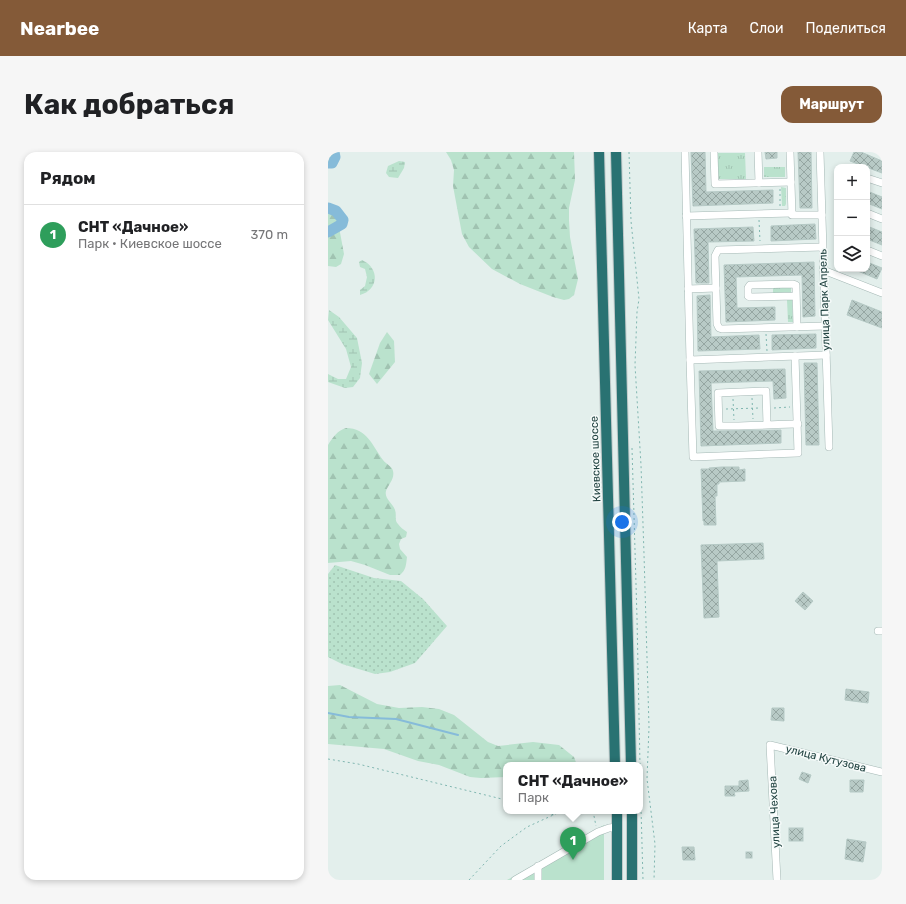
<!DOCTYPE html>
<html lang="ru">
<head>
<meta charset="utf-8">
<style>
	:root { --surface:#fff; --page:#f6f6f6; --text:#202124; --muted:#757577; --line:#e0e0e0; --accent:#845a38 }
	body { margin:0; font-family:Rubik,sans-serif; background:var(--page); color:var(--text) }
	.controls { position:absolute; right:12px; top:12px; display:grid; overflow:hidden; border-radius:8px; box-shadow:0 2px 6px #0003 }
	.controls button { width:36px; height:36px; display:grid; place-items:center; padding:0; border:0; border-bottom:1px solid var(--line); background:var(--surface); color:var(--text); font:20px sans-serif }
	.you { position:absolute; left:294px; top:370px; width:14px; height:14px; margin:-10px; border:3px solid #fff; border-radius:50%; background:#1a73e8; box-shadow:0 0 0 6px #1a73e833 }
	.badge { display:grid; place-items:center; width:26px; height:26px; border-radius:50%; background:var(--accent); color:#fff; font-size:13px; font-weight:700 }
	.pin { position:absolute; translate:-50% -33px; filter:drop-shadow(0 1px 2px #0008) }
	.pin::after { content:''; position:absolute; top:21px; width:14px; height:12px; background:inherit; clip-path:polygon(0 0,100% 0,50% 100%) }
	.popup { position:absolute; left:175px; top:610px; width:140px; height:52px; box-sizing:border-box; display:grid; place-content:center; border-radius:8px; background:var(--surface); filter:drop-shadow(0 1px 3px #0005); font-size:13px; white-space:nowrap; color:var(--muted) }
	.popup b { font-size:15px; color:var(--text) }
	.popup::after { content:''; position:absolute; left:50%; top:100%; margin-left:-8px; border:8px solid transparent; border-top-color:var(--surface) }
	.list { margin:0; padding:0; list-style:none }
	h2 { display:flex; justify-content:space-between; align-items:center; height:52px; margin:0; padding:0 16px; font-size:17px }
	h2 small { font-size:13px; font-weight:400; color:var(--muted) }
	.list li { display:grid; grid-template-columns:26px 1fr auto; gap:12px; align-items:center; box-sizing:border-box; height:60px; padding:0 16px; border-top:1px solid var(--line) }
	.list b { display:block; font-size:15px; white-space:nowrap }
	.list p { margin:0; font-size:13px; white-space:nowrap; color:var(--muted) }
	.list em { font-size:13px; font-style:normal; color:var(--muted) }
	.icon { flex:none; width:22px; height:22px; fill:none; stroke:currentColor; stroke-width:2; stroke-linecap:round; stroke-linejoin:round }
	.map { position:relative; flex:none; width:554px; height:728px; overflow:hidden; border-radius:12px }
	header { display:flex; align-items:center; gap:24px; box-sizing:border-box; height:56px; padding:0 20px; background:var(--accent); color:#fff }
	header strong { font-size:19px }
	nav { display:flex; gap:22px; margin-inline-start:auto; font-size:14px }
	.intro { display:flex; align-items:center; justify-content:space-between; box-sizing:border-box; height:96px; padding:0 24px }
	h1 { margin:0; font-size:28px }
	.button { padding:10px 18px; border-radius:12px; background:var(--accent); color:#fff; font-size:14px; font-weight:700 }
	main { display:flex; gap:24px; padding:0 24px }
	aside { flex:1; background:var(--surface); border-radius:12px; box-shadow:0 2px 6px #0003 }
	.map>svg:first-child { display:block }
</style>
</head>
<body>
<header>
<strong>Nearbee</strong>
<nav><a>Карта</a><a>Слои</a><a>Поделиться</a></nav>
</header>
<div class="intro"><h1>Как добраться</h1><a class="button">Маршрут</a></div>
<main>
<aside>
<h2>Рядом<small></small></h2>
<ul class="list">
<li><span class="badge" style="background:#2e9e5b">1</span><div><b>СНТ «Дачное»</b><p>Парк · Киевское шоссе</p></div><em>370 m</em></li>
</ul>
</aside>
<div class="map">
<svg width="554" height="728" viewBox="0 0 554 728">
	<defs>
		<pattern id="grass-dots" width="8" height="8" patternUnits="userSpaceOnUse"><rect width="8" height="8" fill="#bae2cd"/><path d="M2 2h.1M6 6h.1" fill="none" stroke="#a0c3b1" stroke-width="1.8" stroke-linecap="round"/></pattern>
		<pattern id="forest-firs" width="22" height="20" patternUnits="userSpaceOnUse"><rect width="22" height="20" fill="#bae2cd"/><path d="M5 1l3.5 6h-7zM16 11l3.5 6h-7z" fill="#a0c3b1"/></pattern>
		<pattern id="wetland-marsh" width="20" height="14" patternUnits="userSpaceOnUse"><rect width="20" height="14" fill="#bae2cd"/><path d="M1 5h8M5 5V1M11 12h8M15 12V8" fill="none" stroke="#a0c3b1"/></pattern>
		<pattern id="park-tufts" width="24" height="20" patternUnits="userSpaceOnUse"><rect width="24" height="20" fill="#bae2cd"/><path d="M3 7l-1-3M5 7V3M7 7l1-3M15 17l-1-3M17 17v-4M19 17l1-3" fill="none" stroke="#a0c3b1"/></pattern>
		<pattern id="building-cross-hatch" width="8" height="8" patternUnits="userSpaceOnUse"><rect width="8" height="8" fill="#b8cac6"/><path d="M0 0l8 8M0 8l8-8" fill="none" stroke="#95a6a2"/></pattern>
	</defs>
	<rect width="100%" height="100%" fill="#e3efec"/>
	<!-- grass -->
	<polygon fill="url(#grass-dots)" points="7,413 46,426 73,429 95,447 119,474 87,511 62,520 47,522 14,512 0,505 0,422"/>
	<!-- forest -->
	<g fill="url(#forest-firs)">
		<polygon points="0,0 6,0 7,5 4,11 0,11"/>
		<polygon points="118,0 246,0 247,28 241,56 241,68 242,85 250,127 246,143 241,147 236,148 225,145 192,132 164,117 141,95 134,82 125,34 126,18 123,8"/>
		<polygon points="0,56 8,59 15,68 14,72 11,75 16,102 13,112 8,115 0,114"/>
		<polygon points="59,180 66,189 67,210 49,232 41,222 52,191"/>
		<path d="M18,276C39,276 44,293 55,308C58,312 64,314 65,319C67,327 60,333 58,339C56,347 65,351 67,358C69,363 66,368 70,372C72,375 76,378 79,380L78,385L73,387L71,392L72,397L79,405C78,413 78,418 72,423H62L37,413L23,409L0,411V293C5,285 9,279 18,276Z"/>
		<polygon points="12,533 49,552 71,556 94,555 111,557 126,563 160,590 170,594 205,590 231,593 246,605 249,613 178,613 178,625 153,626 142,625 111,613 90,609 56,597 0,592 0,534"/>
	</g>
	<!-- wetland -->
	<g fill="url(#wetland-marsh)">
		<polygon points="71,9 77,10 76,16 70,26 61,25 58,21 60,14"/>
		<path d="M34,108C52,116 51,138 32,143V138L37,134L39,125L37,117L32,115L31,110Z"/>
		<polygon points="1,158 11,165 29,186 34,211 32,226 25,235 17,236 0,230 0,222 10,227 18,227 23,215 18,197 0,168"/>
	</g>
	<!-- park -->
	<g fill="url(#park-tufts)">
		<polygon points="388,1 417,1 418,27 389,27"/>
		<rect x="436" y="15" width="21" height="10"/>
		<polygon points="453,35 458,36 458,52 457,54 454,54"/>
		<polygon points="463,134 463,142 445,143 445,135"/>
		<polygon points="459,148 464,148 465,170 460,170"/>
	</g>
	<!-- garden -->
	<polygon fill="#bae2cd" points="276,673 276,728 179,728"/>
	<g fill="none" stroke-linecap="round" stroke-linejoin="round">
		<!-- stream -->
		<polyline stroke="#86bbd9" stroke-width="2" points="0,561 21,565 68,567 130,583"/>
		<!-- river -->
		<g stroke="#86bbd9" stroke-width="11">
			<polyline points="0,11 4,11 7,5 6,0"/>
			<polyline points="0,56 8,59 15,68 14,72 0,80"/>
		</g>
	</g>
	<!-- building -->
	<g fill="url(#building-cross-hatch)" stroke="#b5c9c5">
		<polygon points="363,0 377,0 378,40 445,38 445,51 365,54"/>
		<polygon points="437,0 449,0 449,6 438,7"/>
		<polygon points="470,0 483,0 484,56 472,56"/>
		<polygon points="526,0 533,0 554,9 554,21 522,9"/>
		<polygon points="539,39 554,45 554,57 539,51"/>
		<polygon points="487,72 488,87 443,89 443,74"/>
		<polygon points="539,74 554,80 554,93 539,87"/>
		<polygon points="425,75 426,89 380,90 381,131 368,131 366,77"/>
		<polygon points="486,110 487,164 475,165 474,123 408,125 409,156 447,155 447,168 398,170 396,113"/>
		<polygon points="539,110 554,116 549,127 525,117 539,117"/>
		<polygon points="382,143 383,185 431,183 432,197 370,199 369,144"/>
		<polygon points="524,148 554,160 554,176 519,163"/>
		<polygon points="488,182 488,196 444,198 444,183"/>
		<polygon points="476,211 489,211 491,293 478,293"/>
		<polygon points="457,217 458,246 446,247 445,229 383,231 385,279 453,278 453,291 373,294 371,219"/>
		<polygon points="394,315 411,315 411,318 417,317 417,329 391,330 391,332 389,332 389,344 387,344 388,373 376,373 376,369 375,369 373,317 381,317 381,316"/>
		<polygon points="435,391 436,407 389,409 391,465 376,466 373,393"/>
		<polygon points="475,440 485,449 477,458 467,449"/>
		<polygon points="518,537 541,540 540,551 517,548"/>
		<polygon points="444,556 456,556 456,569 443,568"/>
		<polygon points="474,620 483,623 480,631 471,627"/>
		<polygon points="420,628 421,639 406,640 407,644 397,644 397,634 411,634 411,629"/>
		<polygon points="522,628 536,628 535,640 522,640"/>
		<rect x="461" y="676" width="14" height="13"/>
		<polygon points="519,687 538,690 535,710 517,707"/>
		<polygon points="354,695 366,695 367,708 355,708"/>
		<rect x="418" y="700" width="6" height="6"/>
	</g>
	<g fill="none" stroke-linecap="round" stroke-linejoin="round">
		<defs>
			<g id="minor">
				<polyline points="357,0 362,208 498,203"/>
				<polyline points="386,0 387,32 463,30"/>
				<polyline points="430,0 431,31"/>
				<polyline points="462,0 464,63 494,63"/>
				<polyline points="492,0 501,295"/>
				<polyline points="539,26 554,31"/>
				<polyline points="539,61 554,67"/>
				<polyline points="358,64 464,61"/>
				<polyline points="494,95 390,98 387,104 389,172 391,176 394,177 497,174"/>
				<polyline points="539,98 554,104"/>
				<polyline points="495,118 554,141"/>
				<polyline points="360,137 388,136"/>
				<polyline points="468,144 422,145 420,144 420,136 422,133 465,132 468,133 468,135 469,175"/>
				<polyline points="362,208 365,305 470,301 467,204"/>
				<path d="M439,273L438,239L390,241L391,274C417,274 443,273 470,272"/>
				<polyline points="550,479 554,479"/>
				<polyline points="210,714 210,728"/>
				<polyline points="187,728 270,680 281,676 289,675"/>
				<polyline points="449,728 442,593 554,620"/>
			</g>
			<g id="highway">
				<polyline points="271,0 287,613"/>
				<polyline points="288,0 303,613"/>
				<polyline points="289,659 289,728"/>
				<polyline points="304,659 304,728"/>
			</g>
		</defs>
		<!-- minor casing -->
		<use href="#minor" stroke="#a5b8b5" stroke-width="8"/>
		<!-- highway casing -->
		<use href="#highway" stroke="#c1caca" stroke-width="12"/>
		<!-- path -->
		<g stroke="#80b6b0" stroke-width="1" stroke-dasharray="2 3" stroke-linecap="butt">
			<polyline points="301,0 303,69 311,147 309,160 307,213 313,313 316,402 321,575 319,627 327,692 326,728"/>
			<polyline points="452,37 452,55"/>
			<polyline points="431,68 432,89"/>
			<polyline points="438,182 439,199"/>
			<polyline points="424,246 425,267"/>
			<polyline points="405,247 406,268"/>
			<polyline points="446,256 462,255"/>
			<polyline points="398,257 432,256"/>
			<polyline points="304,296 309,466 312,613"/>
			<polyline points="0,607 30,612 178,648"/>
			<polyline points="266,613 266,612"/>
			<polyline points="312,620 315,728"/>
			<polyline points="214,659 226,663"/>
			<polyline points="265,659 268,674"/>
			<polyline points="141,728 173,694 199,675 234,659"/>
		</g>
		<!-- minor -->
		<use href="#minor" stroke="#fff" stroke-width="7"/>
		<!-- highway -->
		<use href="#highway" stroke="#297272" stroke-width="10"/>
	</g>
	<g text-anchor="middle" stroke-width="3" stroke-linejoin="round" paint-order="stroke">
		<!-- street labels -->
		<g font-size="11" fill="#214341" stroke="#f5faf9">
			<text transform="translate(496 148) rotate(-92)" y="4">улица Парк Апрель</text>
			<text transform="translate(267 307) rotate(-92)" y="4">Киевское шоссе</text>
			<text transform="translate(498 606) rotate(14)" y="4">улица Кутузова</text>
			<text transform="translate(446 660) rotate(-93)" y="4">улица Чехова</text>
		</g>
	</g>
</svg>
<div class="controls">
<button>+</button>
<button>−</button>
<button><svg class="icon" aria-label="layers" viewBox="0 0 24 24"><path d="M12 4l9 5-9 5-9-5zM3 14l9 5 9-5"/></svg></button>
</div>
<div class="you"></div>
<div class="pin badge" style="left:245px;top:708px;background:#2e9e5b">1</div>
<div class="popup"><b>СНТ «Дачное»</b>Парк</div>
</div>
</main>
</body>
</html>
